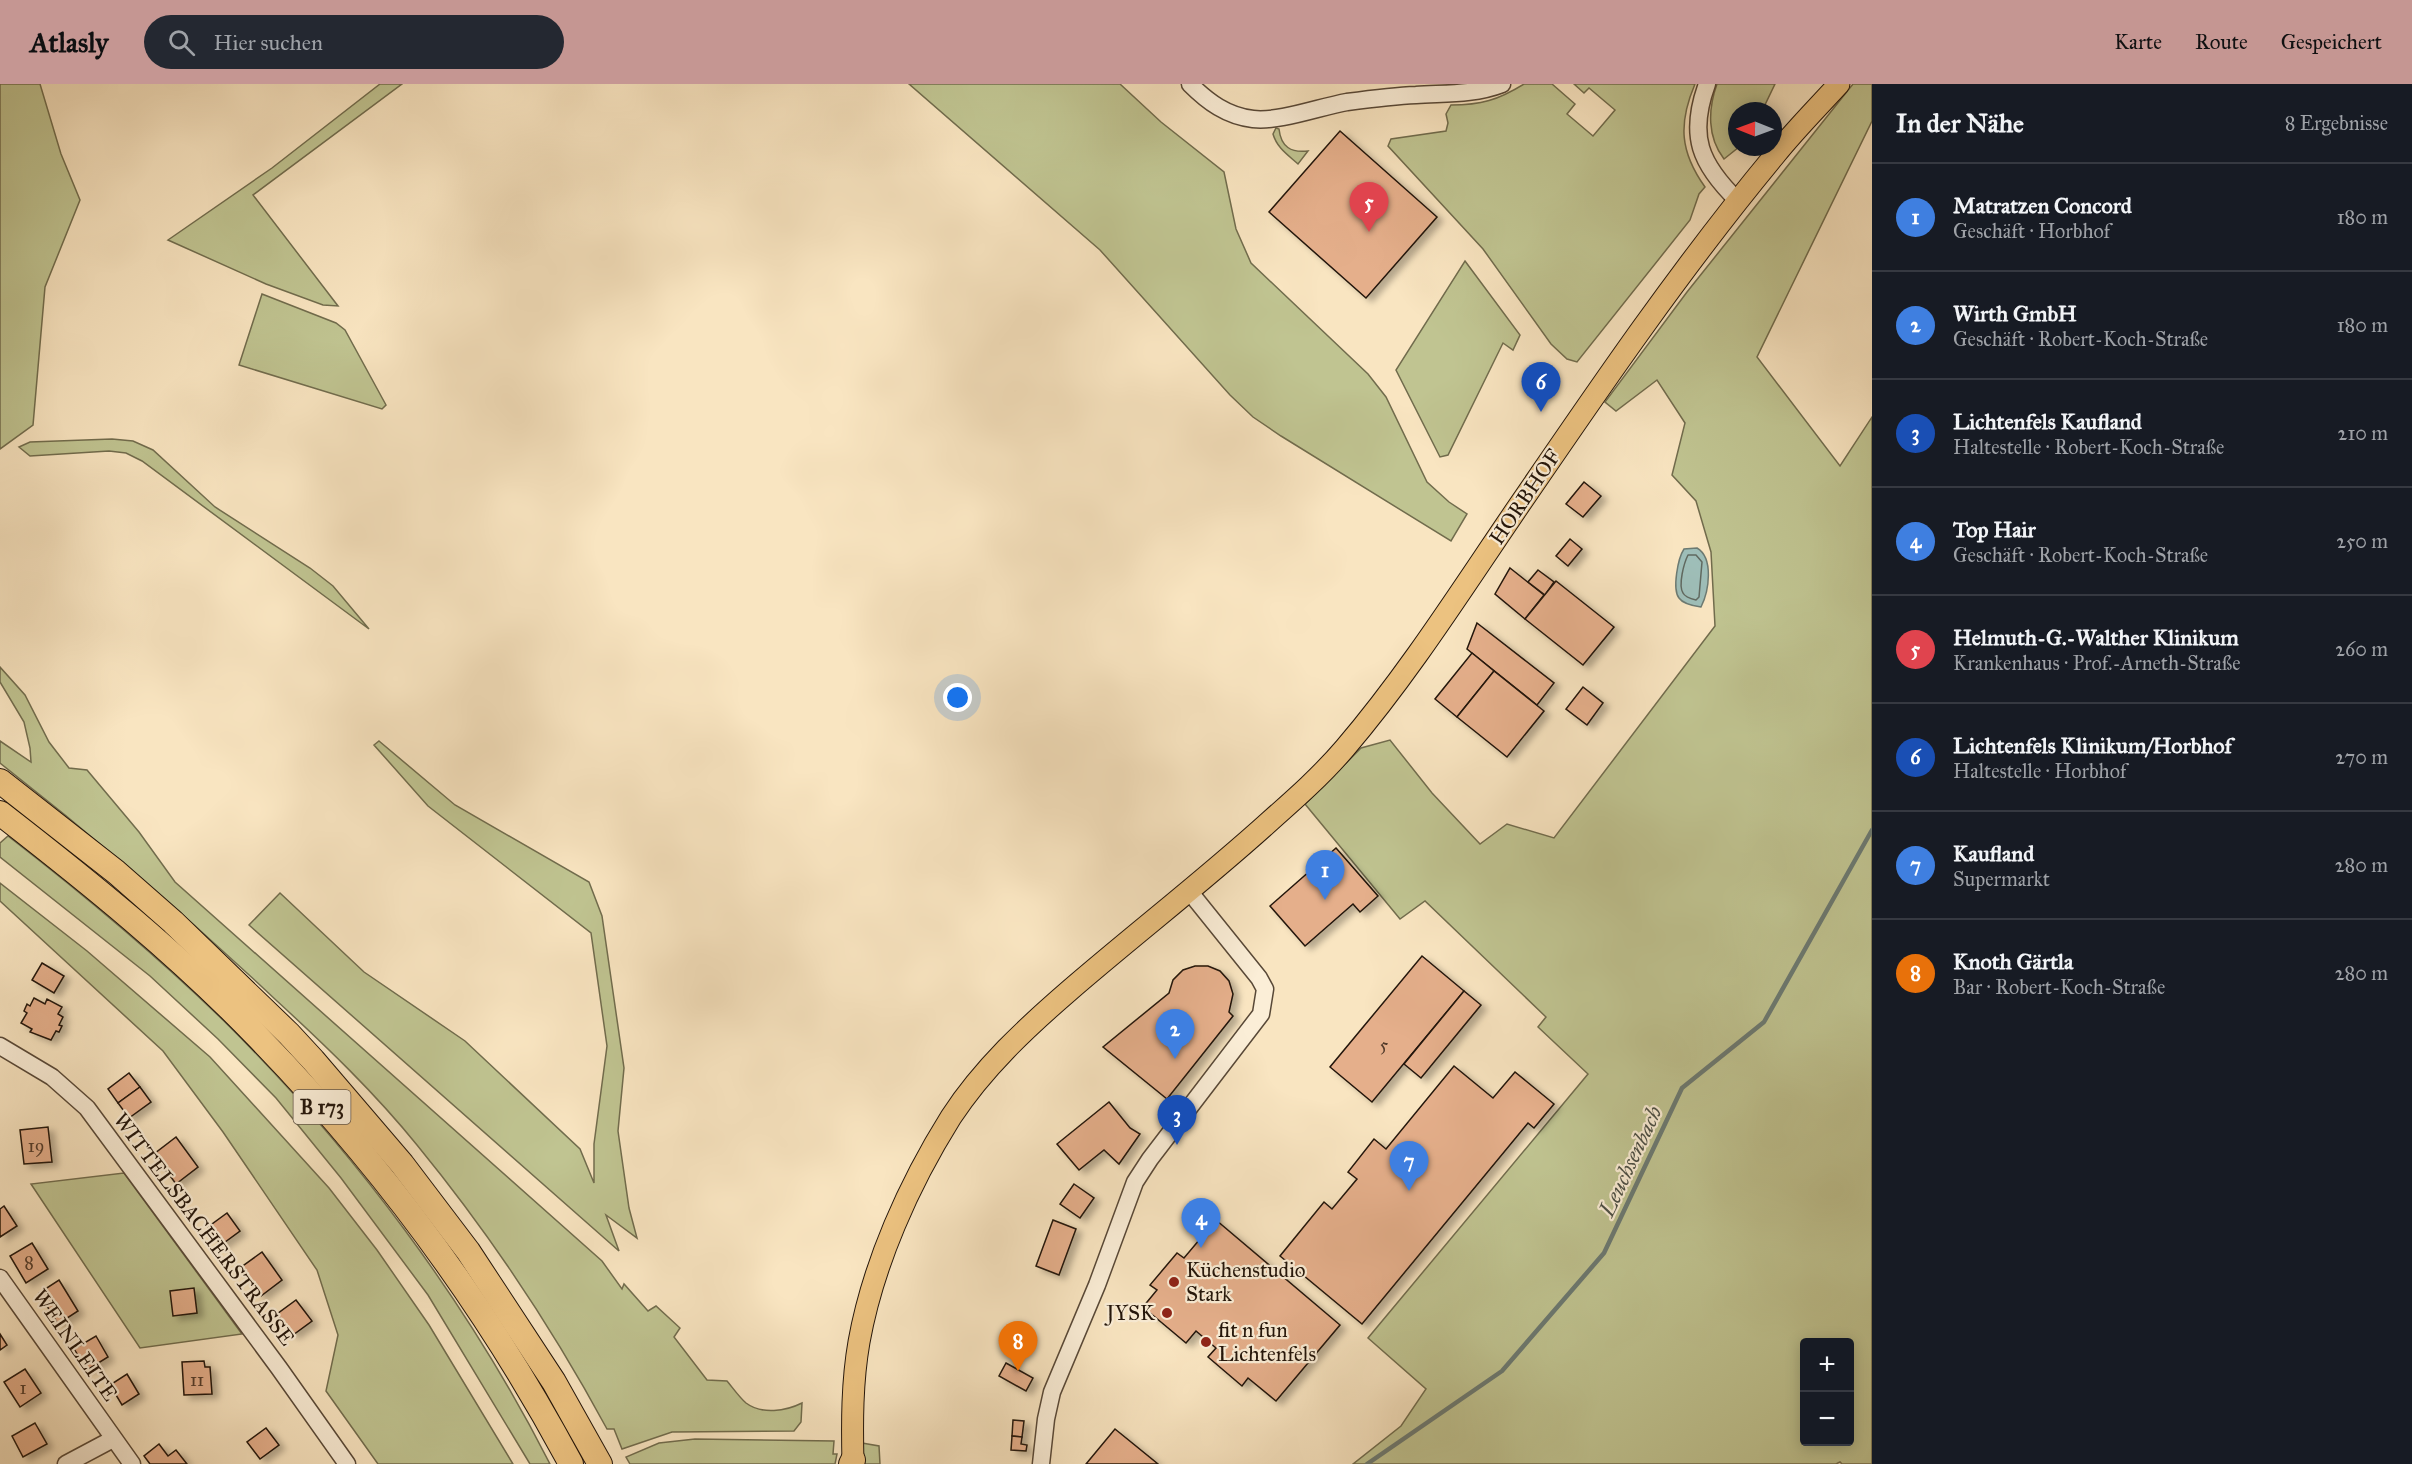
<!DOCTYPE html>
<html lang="de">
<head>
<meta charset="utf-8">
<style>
	:root { --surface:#171b24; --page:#242831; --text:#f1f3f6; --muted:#9ea1a6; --line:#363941; --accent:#c59692 }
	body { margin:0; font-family:"IM FELL Great Primer",serif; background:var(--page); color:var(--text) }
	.controls { position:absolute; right:18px; bottom:18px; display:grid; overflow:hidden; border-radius:6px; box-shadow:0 3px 15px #0003 }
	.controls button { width:54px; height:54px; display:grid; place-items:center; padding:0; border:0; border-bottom:2px solid var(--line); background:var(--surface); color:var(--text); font:30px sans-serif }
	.compass { position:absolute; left:1728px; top:18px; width:54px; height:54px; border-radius:50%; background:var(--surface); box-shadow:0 3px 15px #0003; rotate:271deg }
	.you { position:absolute; left:958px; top:614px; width:21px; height:21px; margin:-15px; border:4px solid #fff; border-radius:50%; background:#1a73e8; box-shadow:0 0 0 9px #1a73e833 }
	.badge { display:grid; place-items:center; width:39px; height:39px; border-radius:50%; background:var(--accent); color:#fff; font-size:20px; font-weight:700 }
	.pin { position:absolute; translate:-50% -50px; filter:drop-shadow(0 2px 3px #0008) }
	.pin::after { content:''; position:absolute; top:32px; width:21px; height:18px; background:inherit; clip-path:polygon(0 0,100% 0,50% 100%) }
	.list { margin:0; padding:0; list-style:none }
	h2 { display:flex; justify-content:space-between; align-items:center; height:78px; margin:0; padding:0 24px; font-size:26px }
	h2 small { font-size:20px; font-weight:400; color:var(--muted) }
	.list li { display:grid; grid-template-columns:39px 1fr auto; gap:18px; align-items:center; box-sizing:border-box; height:108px; padding:0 24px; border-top:2px solid var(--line) }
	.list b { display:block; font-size:22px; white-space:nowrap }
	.list p { margin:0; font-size:20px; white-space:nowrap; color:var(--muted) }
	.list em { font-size:20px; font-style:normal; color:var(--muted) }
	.icon { flex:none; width:33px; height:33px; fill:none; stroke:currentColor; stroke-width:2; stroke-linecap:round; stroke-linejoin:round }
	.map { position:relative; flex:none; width:1872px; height:1380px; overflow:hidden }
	header { display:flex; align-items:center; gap:36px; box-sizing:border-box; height:84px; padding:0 30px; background:var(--accent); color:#111 }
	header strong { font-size:28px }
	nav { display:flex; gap:33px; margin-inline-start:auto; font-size:21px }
	.search { width:420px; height:54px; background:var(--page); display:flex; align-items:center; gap:15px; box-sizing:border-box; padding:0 21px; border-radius:33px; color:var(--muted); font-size:22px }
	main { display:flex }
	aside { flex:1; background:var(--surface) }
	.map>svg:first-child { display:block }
</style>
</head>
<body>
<header>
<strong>Atlasly</strong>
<div class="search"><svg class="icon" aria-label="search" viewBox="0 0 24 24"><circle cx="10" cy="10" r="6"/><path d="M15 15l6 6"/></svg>Hier suchen</div>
<nav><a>Karte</a><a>Route</a><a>Gespeichert</a></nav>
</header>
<main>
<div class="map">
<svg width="1872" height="1380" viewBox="0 0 1872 1380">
	<defs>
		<filter id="shadow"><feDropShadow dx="6" dy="4" stdDeviation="3" flood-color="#0004"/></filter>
	</defs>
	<rect width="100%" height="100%" fill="#f9e5c1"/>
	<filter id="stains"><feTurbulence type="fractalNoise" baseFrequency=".00333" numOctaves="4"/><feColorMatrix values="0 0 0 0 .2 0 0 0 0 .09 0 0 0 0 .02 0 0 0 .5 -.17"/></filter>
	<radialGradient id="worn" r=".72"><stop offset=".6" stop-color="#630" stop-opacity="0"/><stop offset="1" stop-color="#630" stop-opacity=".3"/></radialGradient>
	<!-- green -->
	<g fill="#c0c491" stroke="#716c4d" stroke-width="1.5" fill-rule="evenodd">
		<polygon points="0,0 40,0 61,70 80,116 45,203 33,341 0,365"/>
		<polygon points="380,0 402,0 253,111 338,222 323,221 266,200 168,156 272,84"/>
		<polygon points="909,0 1120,0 1161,38 1224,88 1236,145 1251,179 1368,290 1386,313 1427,398 1449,418 1467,430 1451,457 1281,352 1253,333 1230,311 1100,166"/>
		<path d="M1524,0H1552L1575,20L1567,30L1593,52L1615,26L1589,4L1584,9L1574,0H1695C1678,40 1680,68 1705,103L1699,110L1690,136L1577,278L1567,275L1551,260L1483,165L1388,62L1391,55L1446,47L1448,39L1446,30L1451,21C1481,21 1498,16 1524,0Z"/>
		<path d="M1717,0H1775L1762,27H1737V63H1739L1724,75C1707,53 1708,25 1717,0Z"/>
		<path d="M1853,0H1872V37L1757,273L1840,382L1872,333V1380H1842L1840,1378L1836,1380H1353L1401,1342L1426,1305L1368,1254L1588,990L1538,943L1546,933L1425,817L1400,835L1305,720L1361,664L1390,656L1432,709L1480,760L1507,740L1554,754L1715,542L1711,468L1696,417L1672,391L1685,339L1657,296L1616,327L1605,318L1687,208ZM1804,1258H1850V1358H1804Z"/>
		<path d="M1276,44L1279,45C1281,63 1291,69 1308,67L1298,80C1288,71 1277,64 1273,50Z"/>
		<polygon points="1465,177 1520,251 1513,266 1503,259 1448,371 1440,373 1396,286"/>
		<polygon points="262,210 336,239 345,246 386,321 382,325 239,281"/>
		<polygon points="112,355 133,357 153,366 215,423 310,484 333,502 369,545 142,377 126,369 109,367 30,372 19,363 30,358"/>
		<path d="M0,583L25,611L49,658L69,684L87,686L139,748L175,798L602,1177L622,1205L624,1200L648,1227L656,1222L680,1244L674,1253L707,1296L727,1297C733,1304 739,1313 746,1319C762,1331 786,1327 802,1319L801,1338L794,1347L672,1348L622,1365L614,1345H607C553,1245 489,1149 417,1061C375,1009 326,962 277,917C188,833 96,754 0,679V657L31,678L30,664L24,638L0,598Z"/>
		<polygon points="379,657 455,721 589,798 602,832 624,984 618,1047 629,1124 637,1154 606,1131 619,1167 249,841 280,809 364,888 465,957 580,1065 594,1099 594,1060 607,962 591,849 428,722 374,661"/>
		<path d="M8,752C83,810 156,871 224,937C354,1066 467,1217 550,1380H530L428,1211L341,1094L276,1014L218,955L150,892L0,773V759Z"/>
		<polygon points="0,799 87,867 210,973 329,1104 377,1166 429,1241 513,1380 378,1380 326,1307 338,1251 317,1186 223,1048 163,967 0,817"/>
		<polygon points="124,1089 242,1250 140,1264 31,1100"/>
		<polygon points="695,1355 834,1357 833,1370 837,1370 835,1380 630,1380 626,1373 659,1359"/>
		<polygon points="862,1359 879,1362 880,1380 864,1380"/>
	</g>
	<!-- water -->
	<path fill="#9ebeb8" stroke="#6c7a72" stroke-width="1.5" d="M1697,464C1714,474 1709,507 1701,523C1694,522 1683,520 1679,514C1672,505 1678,474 1684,465Z"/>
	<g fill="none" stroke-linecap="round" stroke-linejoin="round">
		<!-- shore -->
		<path stroke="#606960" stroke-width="1.5" d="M1688,471H1696L1702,478L1699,513L1696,516C1692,515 1685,513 1683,509C1678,501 1684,479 1688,471Z"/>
		<!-- stream -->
		<polyline stroke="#6c7a72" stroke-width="4.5" points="1367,1380 1502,1287 1604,1169 1682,1004 1764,938 1872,746"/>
	</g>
	<!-- building -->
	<g fill="#e5af8b" stroke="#221409" stroke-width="1.5" filter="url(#shadow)">
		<polygon points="1340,47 1437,133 1366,214 1269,128"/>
		<polygon points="1584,398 1601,412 1583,433 1566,420"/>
		<polygon points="1570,455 1582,465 1568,482 1556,472"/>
		<polygon points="1510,484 1544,511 1525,535 1495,510"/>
		<polygon points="1538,486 1554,498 1545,511 1528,498"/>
		<polygon points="1556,497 1614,543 1583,581 1525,535"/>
		<polygon points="1477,539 1554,599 1537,621 1467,565"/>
		<polygon points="1472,569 1494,587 1457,633 1435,615"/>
		<polygon points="1494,587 1544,627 1507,673 1457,633"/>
		<polygon points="1583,603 1603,619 1587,641 1566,625"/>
		<polygon points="1336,764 1378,812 1360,828 1353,820 1305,862 1270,822"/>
		<polygon points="1422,872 1464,907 1372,1018 1330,983"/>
		<polygon points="42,879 64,892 54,909 32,896"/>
		<polygon points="1195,882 1208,882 1220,887 1229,897 1233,910 1229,928 1233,932 1167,1015 1103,963 1169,909 1173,896 1183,886"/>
		<polygon points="1464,907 1481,921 1421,994 1404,980"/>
		<polygon points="34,914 45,920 47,915 62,923 58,930 63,933 59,941 62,942 59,948 56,947 51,956 30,948 32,945 21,939 27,929 24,927 27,920 30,922"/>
		<polygon points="1454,982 1493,1014 1515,988 1554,1020 1534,1044 1528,1039 1362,1240 1280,1172 1324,1118 1332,1125 1357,1095 1348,1088 1374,1055 1386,1065"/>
		<polygon points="129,989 140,1003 118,1019 108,1005"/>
		<polygon points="140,1003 151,1018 129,1034 118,1019"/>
		<polygon points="1109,1018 1130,1044 1140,1050 1119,1080 1104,1066 1079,1086 1057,1060"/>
		<polygon points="48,1043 52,1078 24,1080 20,1046"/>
		<polygon points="176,1053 198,1083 176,1100 154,1070"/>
		<polygon points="1074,1100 1094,1114 1080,1134 1060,1120"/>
		<polygon points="4,1122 17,1142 0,1153 0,1125"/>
		<polygon points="227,1129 240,1147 221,1161 208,1143"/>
		<polygon points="1053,1136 1076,1145 1059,1191 1036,1182"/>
		<polygon points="1216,1136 1340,1241 1276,1317 1248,1294 1242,1302 1208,1273 1216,1264 1196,1247 1186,1259 1143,1223 1157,1206 1150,1201 1177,1169 1184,1174"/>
		<polygon points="32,1159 48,1185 26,1199 10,1172"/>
		<polygon points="262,1168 282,1196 261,1212 240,1184"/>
		<polygon points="59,1196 78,1227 58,1240 39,1209"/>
		<polygon points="194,1204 197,1229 173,1232 170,1207"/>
		<polygon points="296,1216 312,1237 293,1251 277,1230"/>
		<polygon points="0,1250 7,1261 0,1266"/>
		<polygon points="96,1252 108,1273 87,1286 74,1265"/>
		<polygon points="204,1277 205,1283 210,1283 212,1310 184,1311 182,1278"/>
		<polygon points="1006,1279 1033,1294 1026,1307 999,1292"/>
		<polygon points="25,1285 41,1309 20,1323 4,1298"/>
		<polygon points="127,1290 139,1310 122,1321 110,1301"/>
		<polygon points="1013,1336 1024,1337 1022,1353 1012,1352"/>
		<polygon points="35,1339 47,1360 23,1373 12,1352"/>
		<polygon points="266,1344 279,1361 260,1375 247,1358"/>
		<polygon points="1115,1345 1158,1380 1086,1380"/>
		<polygon points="1012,1352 1022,1353 1021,1360 1027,1361 1026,1367 1011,1366"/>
		<polygon points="159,1360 168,1372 176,1366 187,1380 150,1380 144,1372"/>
	</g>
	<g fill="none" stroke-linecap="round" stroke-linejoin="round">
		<defs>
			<g id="minor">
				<path d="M1190,0C1208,18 1227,32 1253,35C1280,38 1319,23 1347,18C1370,15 1393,12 1416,11C1446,9 1473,11 1502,0"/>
				<path d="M1707,0C1688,52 1700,80 1738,117"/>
				<polyline points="0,962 52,993 87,1024 279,1284 347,1380"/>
				<polyline points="0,1194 132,1380"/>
				<polyline points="66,1380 113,1355"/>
				<polyline points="1041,1380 1046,1335 1052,1308 1097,1201 1135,1098 1150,1075 1261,930 1265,905 1259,894 1189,807"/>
			</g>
			<path id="major" d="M853,1380C852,1339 852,1298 859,1258C873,1180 909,1100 951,1033C983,984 1026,944 1070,906C1136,849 1205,796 1270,737C1296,714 1322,691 1345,664C1409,589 1462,505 1518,423C1600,303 1682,183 1775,71C1795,46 1818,23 1839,0"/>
			<g id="highway">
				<polyline points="0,697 116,788 173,838 289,950 313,976 402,1080 468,1167 554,1298 600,1380"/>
				<path d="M0,729C89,798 178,870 256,951C381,1079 487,1223 571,1380"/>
				<polyline points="851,1380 853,1376"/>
			</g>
		</defs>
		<!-- minor casing -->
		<use href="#minor" stroke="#584837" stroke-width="19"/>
		<!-- major casing -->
		<use href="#major" stroke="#221409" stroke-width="23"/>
		<!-- highway casing -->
		<use href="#highway" stroke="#221409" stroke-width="26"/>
		<!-- minor -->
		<use href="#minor" stroke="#fbeed7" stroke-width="16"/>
		<!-- major -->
		<use href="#major" stroke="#ecc280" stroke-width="21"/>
		<!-- highway -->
		<use href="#highway" stroke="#ecc280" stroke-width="24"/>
	</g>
	<!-- markers -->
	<g fill="#8f2418" stroke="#fbeed7" stroke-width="2">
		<circle cx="1174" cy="1198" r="6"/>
		<circle cx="1167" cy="1229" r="6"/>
		<circle cx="1206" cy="1258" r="6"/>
	</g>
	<g text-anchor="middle" stroke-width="4.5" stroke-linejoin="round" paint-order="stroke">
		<!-- number labels -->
		<g font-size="18" fill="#533b2a">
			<text x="1384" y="967">5</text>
			<text x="36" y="1068">19</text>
			<text x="29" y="1185">8</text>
			<text x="197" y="1302">11</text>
			<text x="23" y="1310">1</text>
		</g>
		<!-- shield labels -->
		<rect fill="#fbeed7" stroke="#635547" stroke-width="1.5" x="293.5" y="1006" width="57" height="34" rx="4.5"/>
		<g font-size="20" font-weight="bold" fill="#221409">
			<text x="322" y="1030">B 173</text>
		</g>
		<!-- street labels -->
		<g font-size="21" fill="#221409" stroke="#fbeed7">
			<text transform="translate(1525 413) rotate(-56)" y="7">HORBHOF</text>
			<text transform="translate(204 1145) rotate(53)" y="7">WITTELSBACHERSTRASSE</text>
			<text transform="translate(75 1261) rotate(55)" y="7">WEINLEITE</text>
		</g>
		<!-- poi labels -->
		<g font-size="21" fill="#221409" stroke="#fbeed7" text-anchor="start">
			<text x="1186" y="1193">Küchenstudio<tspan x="1186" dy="24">Stark</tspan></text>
			<text x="1155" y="1236" text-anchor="end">JYSK</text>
			<text x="1218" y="1253">fit n fun<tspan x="1218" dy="24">Lichtenfels</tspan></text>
		</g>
		<!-- water labels -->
		<g font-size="22" font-style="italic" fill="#4d5046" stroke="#fbeed7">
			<text transform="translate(1630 1077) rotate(-65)" y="8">Leuchsenbach</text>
		</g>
	</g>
	<rect width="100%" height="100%" filter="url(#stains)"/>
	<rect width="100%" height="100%" fill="url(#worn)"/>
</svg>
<div class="controls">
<button>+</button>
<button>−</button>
</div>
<svg class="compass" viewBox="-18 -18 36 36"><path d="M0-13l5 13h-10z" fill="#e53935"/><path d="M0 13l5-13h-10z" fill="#9ea1a6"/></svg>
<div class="you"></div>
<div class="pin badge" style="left:1325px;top:816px;background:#3f7fe0">1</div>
<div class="pin badge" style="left:1175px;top:975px;background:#3f7fe0">2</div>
<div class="pin badge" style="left:1177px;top:1061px;background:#1a4fb4">3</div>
<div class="pin badge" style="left:1201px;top:1164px;background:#3f7fe0">4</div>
<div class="pin badge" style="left:1369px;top:148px;background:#e0444e">5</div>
<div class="pin badge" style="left:1541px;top:328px;background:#1a4fb4">6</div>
<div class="pin badge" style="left:1409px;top:1107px;background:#3f7fe0">7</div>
<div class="pin badge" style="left:1018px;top:1287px;background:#e8710a">8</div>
</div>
<aside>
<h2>In der Nähe<small>8 Ergebnisse</small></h2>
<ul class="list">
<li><span class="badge" style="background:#3f7fe0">1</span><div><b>Matratzen Concord</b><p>Geschäft · Horbhof</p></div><em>180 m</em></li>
<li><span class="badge" style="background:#3f7fe0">2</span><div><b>Wirth GmbH</b><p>Geschäft · Robert-Koch-Straße</p></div><em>180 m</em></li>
<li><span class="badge" style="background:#1a4fb4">3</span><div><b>Lichtenfels Kaufland</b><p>Haltestelle · Robert-Koch-Straße</p></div><em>210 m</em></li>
<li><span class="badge" style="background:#3f7fe0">4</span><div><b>Top Hair</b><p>Geschäft · Robert-Koch-Straße</p></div><em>250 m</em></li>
<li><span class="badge" style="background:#e0444e">5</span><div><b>Helmuth-G.-Walther Klinikum</b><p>Krankenhaus · Prof.-Arneth-Straße</p></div><em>260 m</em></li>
<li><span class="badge" style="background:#1a4fb4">6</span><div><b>Lichtenfels Klinikum/Horbhof</b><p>Haltestelle · Horbhof</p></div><em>270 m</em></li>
<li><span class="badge" style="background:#3f7fe0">7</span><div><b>Kaufland</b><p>Supermarkt</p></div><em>280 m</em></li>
<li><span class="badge" style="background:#e8710a">8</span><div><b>Knoth Gärtla</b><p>Bar · Robert-Koch-Straße</p></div><em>280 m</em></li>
</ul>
</aside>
</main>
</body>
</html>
